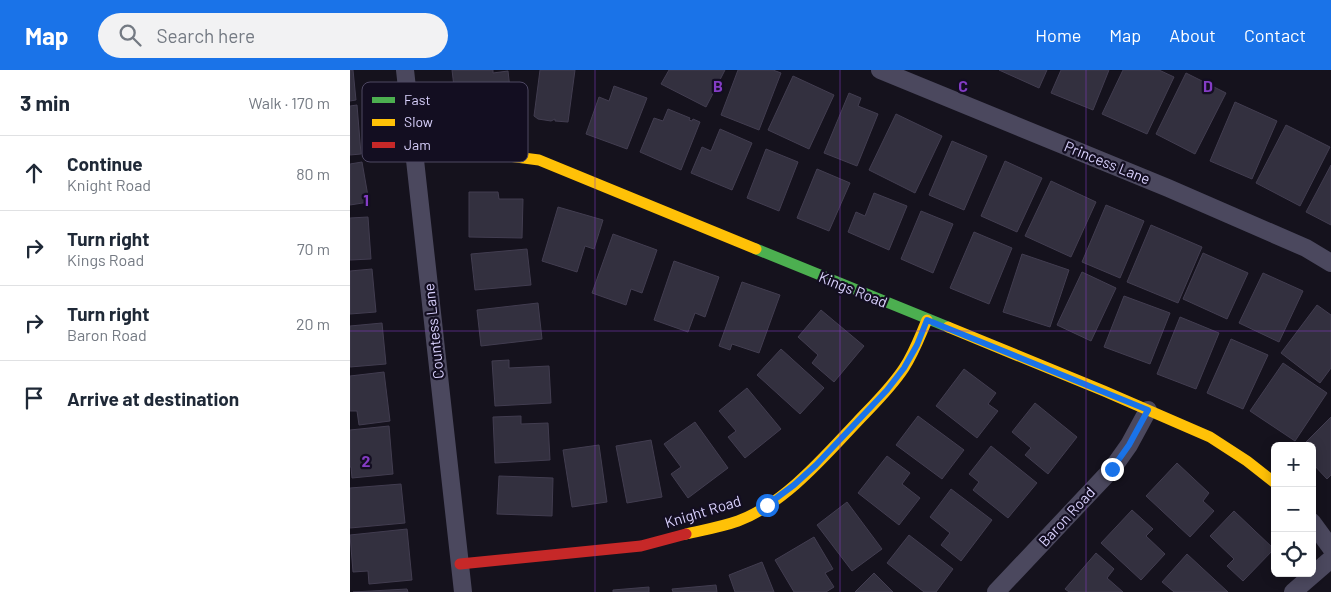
<!DOCTYPE html>
<html lang="en">
<head>
<meta charset="utf-8">
<style>
	:root { --surface:#fff; --page:#f2f2f3; --text:#1f2937; --muted:#747a83; --line:#e0e1e3; --accent:#1a73e8 }
	body { margin:0; font-family:Barlow,sans-serif; background:var(--page); color:var(--text) }
	.controls { position:absolute; right:15px; bottom:15px; display:grid; overflow:hidden; border-radius:8px; box-shadow:0 2px 12px #0003 }
	.controls button { width:45px; height:45px; display:grid; place-items:center; padding:0; border:0; border-bottom:1px solid var(--line); background:var(--surface); color:var(--text); font:25px sans-serif }
	.stop { position:absolute; width:15px; height:15px; margin:-11px; border:4px solid #1a73e8; border-radius:50%; background:#fff }
	.stop.end { background:#1a73e8; border-color:#fff; box-shadow:0 1px 5px #0008 }
	.list { margin:0; padding:0; list-style:none }
	h2 { display:flex; justify-content:space-between; align-items:center; height:65px; margin:0; padding:0 20px; font-size:21px }
	h2 small { font-size:16px; font-weight:400; color:var(--muted) }
	.list li { display:grid; grid-template-columns:32px 1fr auto; gap:15px; align-items:center; box-sizing:border-box; height:75px; padding:0 20px; border-top:1px solid var(--line) }
	.list b { display:block; font-size:19px; white-space:nowrap }
	.list p { margin:0; font-size:16px; white-space:nowrap; color:var(--muted) }
	.list em { font-size:16px; font-style:normal; color:var(--muted) }
	.icon { flex:none; width:28px; height:28px; fill:none; stroke:currentColor; stroke-width:2; stroke-linecap:round; stroke-linejoin:round }
	.map { position:relative; flex:none; width:981px; height:522px; overflow:hidden }
	header { display:flex; align-items:center; gap:30px; box-sizing:border-box; height:70px; padding:0 25px; background:var(--accent); color:#fff }
	header strong { font-size:24px }
	nav { display:flex; gap:28px; margin-inline-start:auto; font-size:18px }
	.search { width:350px; height:45px; background:var(--page); display:flex; align-items:center; gap:12px; box-sizing:border-box; padding:0 18px; border-radius:28px; color:var(--muted); font-size:19px }
	main { display:flex }
	aside { flex:1; background:var(--surface) }
	.map>svg:first-child { display:block }
</style>
</head>
<body>
<header>
<strong>Map</strong>
<div class="search"><svg class="icon" aria-label="search" viewBox="0 0 24 24"><circle cx="10" cy="10" r="6"/><path d="M15 15l6 6"/></svg>Search here</div>
<nav><a>Home</a><a>Map</a><a>About</a><a>Contact</a></nav>
</header>
<main>
<aside>
<h2>3 min<small>Walk · 170 m</small></h2>
<ul class="list">
<li><svg class="icon" aria-label="ahead" viewBox="0 0 24 24"><path d="M12 20V5M6 11l6-6 6 6"/></svg><div><b>Continue</b><p>Knight Road</p></div><em>80 m</em></li>
<li><svg class="icon" aria-label="right" viewBox="0 0 24 24"><path d="M7 20v-9h11M14 6l5 5-5 5"/></svg><div><b>Turn right</b><p>Kings Road</p></div><em>70 m</em></li>
<li><svg class="icon" aria-label="right" viewBox="0 0 24 24"><path d="M7 20v-9h11M14 6l5 5-5 5"/></svg><div><b>Turn right</b><p>Baron Road</p></div><em>20 m</em></li>
<li><svg class="icon" aria-label="arrive" viewBox="0 0 24 24"><path d="M6 21V4h12l-3 4 3 4H6"/></svg><div><b>Arrive at destination</b></div></li>
</ul>
</aside>
<div class="map">
<svg width="981" height="522" viewBox="0 0 981 522">
	<rect width="100%" height="100%" fill="#15121d"/>
	<!-- building -->
	<g fill="#33303f" stroke="#423d50">
		<polygon points="0,0 3,0 6,30 0,31"/>
		<polygon points="102,0 143,0 143,3 158,1 162,36 107,42"/>
		<polygon points="190,0 225,0 218,52 205,51 205,49 201,51 188,49 184,46"/>
		<polygon points="319,0 375,0 356,37 311,14"/>
		<polygon points="388,0 423,0 431,3 409,60 371,45"/>
		<polygon points="649,0 697,0 689,18"/>
		<polygon points="711,0 759,0 743,40 701,23"/>
		<polygon points="773,0 809,0 824,7 797,64 752,44"/>
		<polygon points="836,3 876,23 845,84 806,64"/>
		<polygon points="443,6 484,25 459,79 418,60"/>
		<polygon points="264,16 297,28 277,79 236,64 249,27 259,31"/>
		<polygon points="499,23 511,28 508,36 528,44 507,96 474,83"/>
		<polygon points="885,32 927,51 902,109 860,91"/>
		<polygon points="7,35 11,84 0,85 0,36"/>
		<polygon points="318,39 340,48 339,50 342,51 343,49 350,52 331,100 290,82 304,48 313,51"/>
		<polygon points="546,44 592,66 565,123 519,100"/>
		<polygon points="936,55 980,77 950,136 906,113"/>
		<polygon points="370,59 402,73 382,120 341,103 352,77 361,81"/>
		<polygon points="602,71 637,86 614,140 579,125"/>
		<polygon points="416,79 448,92 429,141 397,128"/>
		<polygon points="655,91 692,108 667,162 631,146"/>
		<polygon points="12,92 19,132 0,135 0,94"/>
		<polygon points="981,95 981,155 956,142"/>
		<polygon points="467,99 500,113 479,161 447,148"/>
		<polygon points="701,111 746,132 721,187 675,166"/>
		<polygon points="119,122 148,122 149,129 173,129 172,168 119,167"/>
		<polygon points="524,123 557,136 539,180 498,162 506,142 515,146"/>
		<polygon points="756,135 794,151 770,208 732,192"/>
		<polygon points="208,137 253,150 244,179 235,176 227,202 192,191"/>
		<polygon points="571,141 603,154 583,203 551,189"/>
		<polygon points="18,147 21,189 0,190 0,148"/>
		<polygon points="801,155 852,177 828,233 777,212"/>
		<polygon points="624,162 662,178 639,234 600,218"/>
		<polygon points="263,164 307,180 292,223 281,219 276,235 242,223"/>
		<polygon points="177,179 181,215 125,220 121,184"/>
		<polygon points="853,183 898,203 877,249 833,229"/>
		<polygon points="672,184 719,200 700,257 653,242"/>
		<polygon points="324,191 369,207 355,247 345,243 338,262 304,250"/>
		<polygon points="22,199 26,242 0,244 0,201"/>
		<polygon points="732,202 766,218 741,271 707,255"/>
		<polygon points="913,203 953,221 929,272 889,253"/>
		<polygon points="392,212 430,225 409,283 382,274 380,280 369,276"/>
		<polygon points="774,226 820,243 800,294 754,277"/>
		<polygon points="188,233 192,269 131,276 127,240"/>
		<polygon points="967,235 981,245 981,298 970,313 931,283"/>
		<polygon points="471,240 514,276 484,312 462,293 468,285 448,267"/>
		<polygon points="830,247 869,263 846,319 807,304"/>
		<polygon points="32,253 36,294 0,297 0,256"/>
		<polygon points="881,269 918,285 893,339 857,323"/>
		<polygon points="431,279 474,318 450,344 407,305"/>
		<polygon points="159,290 159,298 199,296 201,333 145,336 142,291"/>
		<polygon points="933,293 977,323 945,371 900,341"/>
		<polygon points="614,299 646,323 638,334 648,341 627,368 586,336"/>
		<polygon points="34,302 40,351 9,355 7,341 0,341 0,306"/>
		<polygon points="397,318 431,359 395,388 378,367 386,361 369,341"/>
		<polygon points="685,333 727,367 698,404 675,385 681,378 662,362"/>
		<polygon points="171,346 171,354 198,353 200,390 145,393 143,347"/>
		<polygon points="568,346 614,380 592,409 546,375"/>
		<polygon points="981,347 981,405 977,409 962,393 962,376 952,376"/>
		<polygon points="345,352 378,398 338,428 321,404 331,397 314,374"/>
		<polygon points="39,356 43,404 2,408 1,397 0,397 0,360"/>
		<polygon points="301,370 312,427 277,433 266,376"/>
		<polygon points="249,375 257,432 222,437 213,380"/>
		<polygon points="641,376 687,413 658,448 623,420 629,412 619,404"/>
		<polygon points="537,386 560,403 552,414 570,428 549,455 508,423"/>
		<polygon points="827,393 859,423 853,431 864,441 840,467 796,426"/>
		<polygon points="149,406 203,408 202,446 147,444"/>
		<polygon points="51,414 55,453 0,458 0,418"/>
		<polygon points="601,419 642,450 611,491 591,475 600,463 580,447"/>
		<polygon points="497,432 532,479 502,501 467,455"/>
		<polygon points="782,440 803,459 796,466 815,484 791,510 751,473"/>
		<polygon points="884,441 924,479 893,511 877,496 884,489 860,466"/>
		<polygon points="57,459 62,510 19,514 18,501 3,502 0,465"/>
		<polygon points="559,465 603,499 586,522 574,522 537,493"/>
		<polygon points="464,467 483,499 475,503 484,517 476,522 444,522 425,490"/>
		<polygon points="746,483 764,499 757,508 773,522 719,522 715,519"/>
		<polygon points="837,484 878,522 824,522 812,512"/>
		<polygon points="412,492 424,522 385,522 379,505"/>
		<polygon points="524,503 543,522 505,522"/>
		<polygon points="366,515 367,522 323,522 322,519"/>
		<polygon points="299,517 299,522 263,522 263,520"/>
		<polygon points="57,519 58,522 3,522"/>
	</g>
	<g fill="none" stroke-linecap="round" stroke-linejoin="round">
		<!-- street -->
		<g stroke="#4b485e" stroke-width="18">
			<polyline points="55,0 113,522"/>
			<polyline points="530,0 818,118 956,178 981,193"/>
			<polyline points="962,452 981,478"/>
			<polyline points="646,522 762,399 779,375 798,340"/>
			<polyline points="943,522 981,489"/>
		</g>
		<!-- fast -->
		<polyline stroke="#4caf50" stroke-width="11" points="406,179 598,257"/>
		<!-- slow -->
		<g stroke="#ffc107" stroke-width="11">
			<polyline points="64,86 142,84 189,90 406,179"/>
			<polyline points="598,257 754,321 860,367 897,391 925,413"/>
			<path d="M336,464C353,460 371,457 388,451C434,434 474,387 507,352C523,335 541,318 554,298C564,283 570,266 577,250"/>
		</g>
		<!-- jam -->
		<polyline stroke="#c62828" stroke-width="11" points="110,494 291,476 336,464"/>
	</g>
	<g fill="none" stroke-linecap="round" stroke-linejoin="round">
		<!-- route -->
		<polyline stroke="#1a73e8" stroke-width="6" points="417,435 444,415 466,395 537,320 554,298 567,275 577,250 798,340 779,375 762,399"/>
	</g>
	<!-- grid -->
	<path fill="none" stroke="#843cc5" stroke-width="1" stroke-opacity="0.55" d="M245,0V522M490,0V522M736,0V522M0,261H981"/>
	<g text-anchor="middle" stroke-width="4.5" stroke-linejoin="round" paint-order="stroke">
		<!-- street labels -->
		<g font-size="15" fill="#d9d1fd" stroke="#130e21">
			<text transform="translate(757 93) rotate(22)" y="5">Princess Lane</text>
			<text transform="translate(503 220) rotate(22)" y="5">Kings Road</text>
			<text transform="translate(84 261) rotate(-96)" y="5">Countess Lane</text>
			<text transform="translate(353 442) rotate(-17)" y="5">Knight Road</text>
			<text transform="translate(717 447) rotate(-47)" y="5">Baron Road</text>
		</g>
	</g>
	<!-- legend -->
	<rect x="12" y="12" width="166" height="80" rx="8" fill="#130e21" stroke="#4e4863" stroke-width="1"/>
	<rect x="22" y="27" width="23" height="6" fill="#4caf50"/>
	<rect x="22" y="49" width="23" height="7" fill="#ffc107"/>
	<rect x="22" y="72" width="23" height="6" fill="#c62828"/>
	<g font-size="14" fill="#d9d1fd">
		<text x="54" y="35">Fast</text>
		<text x="54" y="57">Slow</text>
		<text x="54" y="80">Jam</text>
	</g>
	<g font-size="16" text-anchor="middle" font-weight="bold" fill="#843cc5" stroke="#130e21" stroke-width="4.5" stroke-linejoin="round" paint-order="stroke">
		<text x="368" y="22">B</text>
		<text x="613" y="22">C</text>
		<text x="858" y="22">D</text>
		<text x="16" y="136">1</text>
		<text x="16" y="397">2</text>
	</g>
</svg>
<div class="controls">
<button>+</button>
<button>−</button>
<button><svg class="icon" aria-label="locate" viewBox="0 0 24 24"><circle cx="12" cy="12" r="6"/><path d="M12 2v4M12 18v4M2 12h4M18 12h4"/></svg></button>
</div>
<div class="stop" style="left:417px;top:435px"></div>
<div class="stop end" style="left:762px;top:399px"></div>
</div>
</main>
</body>
</html>
